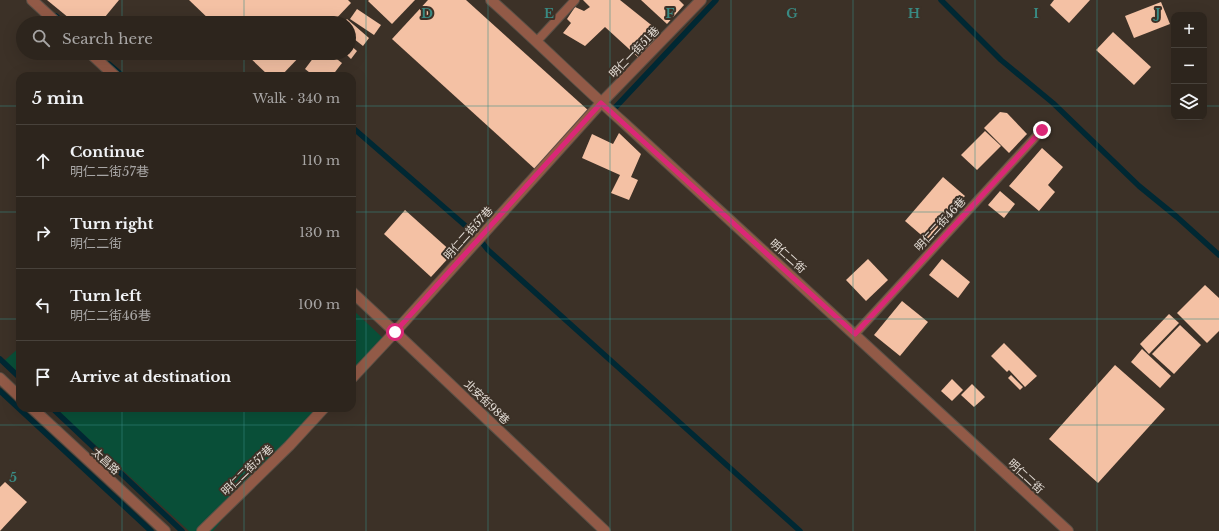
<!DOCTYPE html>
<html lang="en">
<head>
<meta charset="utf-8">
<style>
	:root { --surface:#2d251d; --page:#39312a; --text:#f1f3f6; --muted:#a7a5a4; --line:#48423b }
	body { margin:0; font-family:"Libre Baskerville","Noto Sans TC",serif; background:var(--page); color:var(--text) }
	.controls { position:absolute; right:12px; top:12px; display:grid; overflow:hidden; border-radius:8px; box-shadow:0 4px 16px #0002 }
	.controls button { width:36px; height:36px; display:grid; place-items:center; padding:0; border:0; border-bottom:1px solid var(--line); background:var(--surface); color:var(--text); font:20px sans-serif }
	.stop { position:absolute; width:12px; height:12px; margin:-9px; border:3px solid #db2777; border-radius:50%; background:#fff }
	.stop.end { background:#db2777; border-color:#fff; box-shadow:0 1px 4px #0008 }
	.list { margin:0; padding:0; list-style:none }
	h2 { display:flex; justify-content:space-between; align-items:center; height:52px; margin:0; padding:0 16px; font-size:17px }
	h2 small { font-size:13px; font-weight:400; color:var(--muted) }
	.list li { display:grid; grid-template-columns:26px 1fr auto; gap:12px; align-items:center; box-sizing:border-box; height:72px; padding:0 16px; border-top:1px solid var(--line) }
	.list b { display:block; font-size:15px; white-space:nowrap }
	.list p { margin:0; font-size:13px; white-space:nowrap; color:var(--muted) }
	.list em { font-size:13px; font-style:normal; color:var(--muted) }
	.icon { flex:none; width:22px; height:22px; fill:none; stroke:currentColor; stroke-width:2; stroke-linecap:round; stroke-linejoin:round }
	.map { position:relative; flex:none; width:1219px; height:531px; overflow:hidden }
	.search { position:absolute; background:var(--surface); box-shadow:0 4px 16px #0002; left:16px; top:16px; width:340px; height:44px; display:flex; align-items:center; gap:10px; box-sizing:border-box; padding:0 14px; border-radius:22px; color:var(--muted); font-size:15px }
	.panel { position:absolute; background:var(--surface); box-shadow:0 4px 16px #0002; left:16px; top:72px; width:340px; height:340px; border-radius:12px }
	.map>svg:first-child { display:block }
</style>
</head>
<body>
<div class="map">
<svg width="1219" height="531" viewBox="0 0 1219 531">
	<rect width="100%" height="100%" fill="#3c3127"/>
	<!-- green -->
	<g fill="#094f38">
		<polygon points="352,309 385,340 352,374"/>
		<polygon points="20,347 20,376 4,361"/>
		<polygon points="55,408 319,408 278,451 213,531 189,531"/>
	</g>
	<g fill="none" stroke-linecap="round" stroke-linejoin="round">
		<!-- stream -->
		<g stroke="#002833" stroke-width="5.5">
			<polyline points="941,0 1001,60 1053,103 1139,186 1177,217 1219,255"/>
			<polyline points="56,16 64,23"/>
			<polyline points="109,64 123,76"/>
			<polyline points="611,112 716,0"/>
			<polyline points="352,127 476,235 488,250 800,531"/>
			<polyline points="0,359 20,378"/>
			<polyline points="0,391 151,531"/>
			<polyline points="52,408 182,531"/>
		</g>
	</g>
	<!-- building -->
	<g fill="#f4c1a4">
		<polygon points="47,0 119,0 100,23 75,23"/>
		<polygon points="189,0 348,0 351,3 332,23 213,23"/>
		<polygon points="369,0 415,0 392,24 368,1"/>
		<polygon points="428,0 466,0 589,111 536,170 392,39"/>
		<polygon points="583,0 620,0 660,32 640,59 605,27 585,46 563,33 571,23 567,19 575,7 584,11 590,7"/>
		<polygon points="641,0 679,0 684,5 667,24"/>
		<polygon points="1054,0 1090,0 1069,23 1050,5"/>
		<polygon points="1161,2 1170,24 1134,38 1125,16"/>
		<polygon points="357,9 381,25 374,35 350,19"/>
		<polygon points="347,19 369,38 363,46 349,35 349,23 343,23"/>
		<polygon points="1113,32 1151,67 1134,85 1096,50"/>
		<polygon points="349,44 357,51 351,59 345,53 349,53"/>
		<polygon points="245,53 303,53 281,76 269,76"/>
		<polygon points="317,53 329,53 342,63 332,76 314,76 305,69"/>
		<polygon points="1000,112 1007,113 1027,134 1009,153 984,128"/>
		<polygon points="985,131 1001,146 977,170 961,155"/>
		<polygon points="619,133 641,154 631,177 638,180 629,200 611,193 620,175 582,158 592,134 613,144"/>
		<polygon points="1042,148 1063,167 1048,185 1055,192 1039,211 1009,186"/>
		<polygon points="943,177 965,196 927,240 905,221"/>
		<polygon points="1000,191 1015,204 1004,218 988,205"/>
		<polygon points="405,210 453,253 431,277 384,234"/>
		<polygon points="868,259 888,280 866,301 846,280"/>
		<polygon points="942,259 970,282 958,298 929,275"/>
		<polygon points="1205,285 1219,298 1219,331 1207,343 1177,313"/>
		<polygon points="902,301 928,322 900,356 874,335"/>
		<polygon points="1169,314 1179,323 1149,354 1140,344"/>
		<polygon points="1180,325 1201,345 1174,374 1152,354"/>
		<polygon points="1004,343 1037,376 1025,387 1009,370 1007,372 991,356"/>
		<polygon points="1142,349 1171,376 1160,388 1131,362"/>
		<polygon points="1115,365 1165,409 1098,483 1049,439"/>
		<polygon points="1011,375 1023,387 1020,390 1008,378"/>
		<polygon points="952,379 963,390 952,401 941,391"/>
		<polygon points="972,384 985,397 974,407 961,395"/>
		<polygon points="5,482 27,502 0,531 0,487"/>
	</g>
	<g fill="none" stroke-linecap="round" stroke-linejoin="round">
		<defs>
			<g id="lane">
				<polyline points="537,41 575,0"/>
				<polyline points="855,334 1042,130"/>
			</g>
			<g id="street">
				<polyline points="32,0 57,23"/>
				<path d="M491,0C536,40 579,83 624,123C772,259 920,394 1068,531"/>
				<polyline points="90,53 115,76"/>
				<polyline points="352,292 395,332 605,531"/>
				<polyline points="0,378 20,397"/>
				<polyline points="352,378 395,332 601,103 701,0"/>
				<polyline points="32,408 165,531"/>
				<polyline points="202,531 289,446 324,408"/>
			</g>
		</defs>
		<!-- lane casing -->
		<use href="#lane" stroke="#5a5046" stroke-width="10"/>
		<!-- street casing -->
		<use href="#street" stroke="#5a5046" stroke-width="12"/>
		<!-- lane -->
		<use href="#lane" stroke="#925a47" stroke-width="8"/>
		<!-- street -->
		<use href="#street" stroke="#925a47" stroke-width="10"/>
	</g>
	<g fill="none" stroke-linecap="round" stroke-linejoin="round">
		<!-- route -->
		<polyline stroke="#db2777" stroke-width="5" points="395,332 601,103 855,334 1042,130"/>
	</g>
	<!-- grid -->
	<path fill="none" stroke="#398a83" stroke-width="1" stroke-opacity="0.55" d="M122,0V23M244,0V23M366,0V531M488,0V531M610,0V531M731,0V531M853,0V531M975,0V531M1097,0V531M122,53V76M244,53V76M0,106H20M352,106H1174M1204,106H1219M0,212H20M352,212H1219M0,319H20M352,319H1219M122,408V531M244,408V531M0,425H1219"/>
	<g text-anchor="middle" stroke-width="4" stroke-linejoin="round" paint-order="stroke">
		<!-- street labels -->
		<g font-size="11" fill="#e3dcd5" stroke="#3c3127">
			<text transform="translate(634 52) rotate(-46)" y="4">明仁一街51巷</text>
			<text transform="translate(940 224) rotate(-47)" y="4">明仁二街46巷</text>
			<text transform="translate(468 233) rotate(-48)" y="4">明仁二街57巷</text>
			<text transform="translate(788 256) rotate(42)" y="4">明仁二街</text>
			<text transform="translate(487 402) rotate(44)" y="4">北安街98巷</text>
			<text transform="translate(106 461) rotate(43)" y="4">太昌路</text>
			<text transform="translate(247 470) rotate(-44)" y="4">明仁二街57巷</text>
			<text transform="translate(1026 476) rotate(43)" y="4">明仁二街</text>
		</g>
	</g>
	<g font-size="13" text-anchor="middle" font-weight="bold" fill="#398a83" stroke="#3c3127" stroke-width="4" stroke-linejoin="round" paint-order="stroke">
		<text x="427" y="18">D</text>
		<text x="549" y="18">E</text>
		<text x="670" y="18">F</text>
		<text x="792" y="18">G</text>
		<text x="914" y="18">H</text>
		<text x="1036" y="18">I</text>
		<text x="1158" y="18">J</text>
		<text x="13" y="482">5</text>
	</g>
</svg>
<div class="controls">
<button>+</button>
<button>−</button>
<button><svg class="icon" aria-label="layers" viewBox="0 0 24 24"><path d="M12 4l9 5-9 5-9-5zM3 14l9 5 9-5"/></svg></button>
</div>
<div class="stop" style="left:395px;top:332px"></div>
<div class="stop end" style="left:1042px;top:130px"></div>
<div class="search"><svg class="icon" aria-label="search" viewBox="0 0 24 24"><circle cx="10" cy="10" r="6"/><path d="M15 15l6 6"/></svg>Search here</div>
<section class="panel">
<h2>5 min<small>Walk · 340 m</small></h2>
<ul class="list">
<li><svg class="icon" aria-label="ahead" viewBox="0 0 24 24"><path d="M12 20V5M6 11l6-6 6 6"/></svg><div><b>Continue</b><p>明仁二街57巷</p></div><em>110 m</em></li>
<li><svg class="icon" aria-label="right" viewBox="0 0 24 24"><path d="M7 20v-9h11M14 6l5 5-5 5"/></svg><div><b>Turn right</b><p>明仁二街</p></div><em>130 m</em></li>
<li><svg class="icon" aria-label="left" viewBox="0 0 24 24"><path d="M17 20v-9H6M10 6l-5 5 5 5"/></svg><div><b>Turn left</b><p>明仁二街46巷</p></div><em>100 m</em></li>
<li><svg class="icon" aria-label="arrive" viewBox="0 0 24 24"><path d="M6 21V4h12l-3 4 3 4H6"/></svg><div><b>Arrive at destination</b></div></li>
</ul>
</section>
</div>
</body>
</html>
